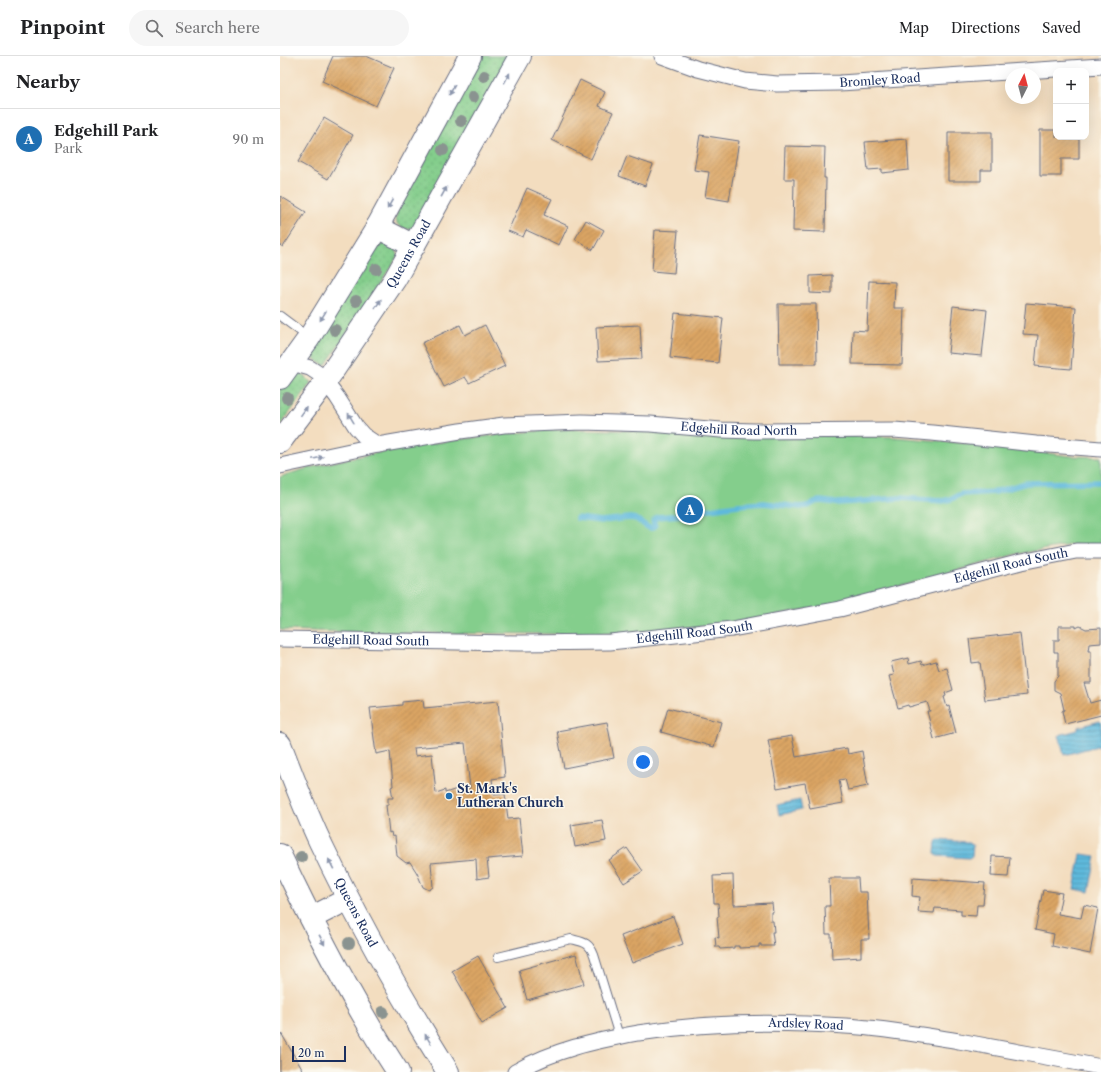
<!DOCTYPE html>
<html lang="en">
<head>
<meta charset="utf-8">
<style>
	:root { --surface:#fff; --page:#f6f6f6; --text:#202124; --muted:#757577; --line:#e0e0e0; --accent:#1f6fb2 }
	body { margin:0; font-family:"Libre Caslon Text",serif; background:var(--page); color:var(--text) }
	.controls { position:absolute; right:12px; top:12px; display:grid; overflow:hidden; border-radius:8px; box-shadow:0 4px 16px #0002 }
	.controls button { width:36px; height:36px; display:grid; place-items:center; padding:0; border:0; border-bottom:1px solid var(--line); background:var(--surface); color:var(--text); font:20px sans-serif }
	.compass { position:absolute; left:725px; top:12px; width:36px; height:36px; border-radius:50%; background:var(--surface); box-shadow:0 4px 16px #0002; rotate:6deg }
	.scale { position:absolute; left:12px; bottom:10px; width:54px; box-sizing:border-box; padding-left:4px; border:2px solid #1b2f5e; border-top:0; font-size:11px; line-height:14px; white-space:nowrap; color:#1b2f5e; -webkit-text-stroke:3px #fbf7ec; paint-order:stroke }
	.you { position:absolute; left:363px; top:706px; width:14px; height:14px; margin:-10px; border:3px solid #fff; border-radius:50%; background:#1a73e8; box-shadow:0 0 0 6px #1a73e833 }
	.badge { display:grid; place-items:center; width:26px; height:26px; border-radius:50%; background:var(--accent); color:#fff; font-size:13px; font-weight:700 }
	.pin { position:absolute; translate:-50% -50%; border:2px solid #fff; box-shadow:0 1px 4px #0006 }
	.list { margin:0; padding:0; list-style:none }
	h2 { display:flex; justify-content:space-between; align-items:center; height:52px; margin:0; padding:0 16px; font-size:17px }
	h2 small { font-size:13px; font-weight:400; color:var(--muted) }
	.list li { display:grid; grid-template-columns:26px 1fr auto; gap:12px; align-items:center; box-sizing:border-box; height:60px; padding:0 16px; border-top:1px solid var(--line) }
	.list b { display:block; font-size:15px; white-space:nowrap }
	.list p { margin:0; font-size:13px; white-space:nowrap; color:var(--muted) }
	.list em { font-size:13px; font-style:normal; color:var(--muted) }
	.icon { flex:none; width:22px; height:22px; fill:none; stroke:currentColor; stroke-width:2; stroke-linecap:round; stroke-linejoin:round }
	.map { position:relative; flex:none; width:821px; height:1016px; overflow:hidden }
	header { display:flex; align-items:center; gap:24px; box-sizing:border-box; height:56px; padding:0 20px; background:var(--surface); border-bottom:1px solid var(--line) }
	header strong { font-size:19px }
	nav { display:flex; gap:22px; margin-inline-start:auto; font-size:14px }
	.search { width:280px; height:36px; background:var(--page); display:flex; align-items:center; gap:10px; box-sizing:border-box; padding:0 14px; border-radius:22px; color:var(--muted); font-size:15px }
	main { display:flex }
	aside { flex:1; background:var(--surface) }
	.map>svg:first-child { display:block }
</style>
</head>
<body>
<header>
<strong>Pinpoint</strong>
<div class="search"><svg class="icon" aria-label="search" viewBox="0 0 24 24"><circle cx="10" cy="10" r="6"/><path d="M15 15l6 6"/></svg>Search here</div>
<nav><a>Map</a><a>Directions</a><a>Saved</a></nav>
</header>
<main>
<aside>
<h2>Nearby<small></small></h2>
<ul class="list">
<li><span class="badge">A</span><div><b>Edgehill Park</b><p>Park</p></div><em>90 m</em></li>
</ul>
</aside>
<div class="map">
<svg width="821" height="1016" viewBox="0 0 821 1016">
	<defs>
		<pattern id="grass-dots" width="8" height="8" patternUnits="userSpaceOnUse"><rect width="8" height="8" fill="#84ce8c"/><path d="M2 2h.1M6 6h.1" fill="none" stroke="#71b17b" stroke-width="1.8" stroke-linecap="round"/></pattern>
		<pattern id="water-rules" width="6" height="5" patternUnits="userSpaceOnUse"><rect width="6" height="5" fill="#5eb9dc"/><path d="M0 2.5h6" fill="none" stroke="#4d97b6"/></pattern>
		<pattern id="building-hatch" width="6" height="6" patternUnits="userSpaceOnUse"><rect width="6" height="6" fill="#dba564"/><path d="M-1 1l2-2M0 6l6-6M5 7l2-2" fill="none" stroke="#b18756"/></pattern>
	</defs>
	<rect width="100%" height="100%" fill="#fbf7ec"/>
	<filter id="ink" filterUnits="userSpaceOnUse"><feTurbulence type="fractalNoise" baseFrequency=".025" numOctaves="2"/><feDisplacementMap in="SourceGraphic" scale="8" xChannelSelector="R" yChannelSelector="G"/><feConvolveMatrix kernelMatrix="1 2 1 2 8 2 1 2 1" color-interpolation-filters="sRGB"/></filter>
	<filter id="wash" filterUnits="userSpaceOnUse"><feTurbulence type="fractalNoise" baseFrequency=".012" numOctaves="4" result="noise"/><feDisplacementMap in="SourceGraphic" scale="16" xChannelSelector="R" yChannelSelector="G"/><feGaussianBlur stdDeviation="0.9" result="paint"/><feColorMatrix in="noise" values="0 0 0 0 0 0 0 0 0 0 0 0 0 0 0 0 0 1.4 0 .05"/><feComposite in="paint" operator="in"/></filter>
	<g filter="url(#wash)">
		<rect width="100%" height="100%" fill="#f3ddbf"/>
		<!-- grass -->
		<g fill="url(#grass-dots)" stroke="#507e75">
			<path d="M202,0H231L134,173C118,174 113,168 118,153Z"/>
			<polygon points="108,187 116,192 118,200 45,310 33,302 25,299 97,191 102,188"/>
			<path d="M14,316C20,317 28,321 31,327L0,370V333L12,318Z"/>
		</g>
		<!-- park -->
		<path fill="#84ce8c" stroke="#507e75" d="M282,373L614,381L683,387L790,400L821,401V488L790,489L737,498L588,539L539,551L447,568L365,576L311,578L105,577L0,574V421C28,411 57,405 86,399C151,386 216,378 282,373Z"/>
		<!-- water -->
		<g fill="url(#water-rules)" stroke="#3c749d">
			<polygon points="820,665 821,670 821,689 784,699 779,679 798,674 798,671"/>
			<polygon points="520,744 522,754 499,759 497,749"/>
			<polygon points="658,784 690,786 693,789 692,800 689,802 657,800 655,797 656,786"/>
			<polygon points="801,798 816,800 809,836 794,833"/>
		</g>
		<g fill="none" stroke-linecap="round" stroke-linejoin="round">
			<!-- stream -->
			<polyline stroke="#5eb9dc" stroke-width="5.5" points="297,462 321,465 350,462 356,463 369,472 372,472 375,470 373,465 377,461 401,459 423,454 458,449 484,447 520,451 528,450 535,446 540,445 557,447 574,446 619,442 663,445 671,443 681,438 715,436 746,427 821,426"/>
		</g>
		<g id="blocks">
			<!-- building -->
			<g fill="url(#building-hatch)" fill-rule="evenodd">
				<polygon points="53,0 86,0 114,12 96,50 42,25"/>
				<polygon points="300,24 325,36 319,50 333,56 311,103 272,84"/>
				<polygon points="44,62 73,79 48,123 18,106"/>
				<polygon points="760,74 776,74 776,81 799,81 799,103 781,103 781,120 760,120"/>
				<polygon points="668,76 712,76 712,114 701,114 701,125 668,125"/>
				<polygon points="420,79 459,85 449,145 425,141 429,116 414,114"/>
				<polygon points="627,83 629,114 602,117 602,113 588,114 585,86"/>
				<polygon points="505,90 545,91 544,122 546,122 545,176 513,175 514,123 504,123"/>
				<polygon points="347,100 373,109 365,130 339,120"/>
				<polygon points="247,132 272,143 264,159 288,170 279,189 246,174 243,181 228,175"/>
				<polygon points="0,140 26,156 3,191 0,189"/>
				<polygon points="306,164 324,174 313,194 295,183"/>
				<polygon points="375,174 398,175 394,217 372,215"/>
				<polygon points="552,219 552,238 530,237 530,220"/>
				<polygon points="589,225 615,226 614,252 624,252 622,309 572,308 573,274 587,275"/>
				<polygon points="746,247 796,251 791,313 755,310 758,279 743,278"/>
				<polygon points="498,248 536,248 537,308 499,308"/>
				<polygon points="673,250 707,254 702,300 668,297"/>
				<polygon points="395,257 443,262 438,307 390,302"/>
				<polygon points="180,269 185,279 205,269 225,310 189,327 185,321 164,331 142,287"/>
				<polygon points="360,269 362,303 318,305 316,271"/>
				<polygon points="779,570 796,570 796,572 800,570 806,573 821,572 821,587 809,588 808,595 811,595 811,627 804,627 810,647 821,644 821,659 785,668 782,655 784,654 780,637 774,634 774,625 778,620 778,596 774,596 774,584 779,584"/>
				<polygon points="740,577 747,639 705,644 700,606 692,607 689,583"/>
				<polygon points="628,602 629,608 641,605 642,609 656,605 659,614 667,612 673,634 665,637 666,640 664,641 667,651 669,650 676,677 654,683 647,655 650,655 647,646 629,651 628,649 618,652 609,620 614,619 611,606"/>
				<path d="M143,644L144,652L218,645L225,721L212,723L214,739L225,738L228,763L239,762L243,800L207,803L209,821L197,823L196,803L151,807L153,831L149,834L143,831L137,817L130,806L126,807L117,800L115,780L112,781L111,776L109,777L106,749H108V742H113L111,731L113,730L110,695L96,698L90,652L122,649V646ZM185,687L190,732L177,736V733L165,737V734L156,737L152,698L135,700L134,692Z"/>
				<polygon points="388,652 441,666 434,691 381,676"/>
				<polygon points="327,666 334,702 284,712 277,675"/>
				<polygon points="512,680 516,701 567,692 568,698 582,695 588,730 568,734 565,723 559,724 563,747 530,753 525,727 497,732 488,684"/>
				<polygon points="322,764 326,785 295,791 291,769"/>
				<polygon points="347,792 363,815 344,827 329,804"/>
				<polygon points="712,800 730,801 728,821 711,820"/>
				<polygon points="453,819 454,849 492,847 493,856 491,856 491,865 493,865 494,876 492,876 494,890 481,890 481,888 479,888 479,891 459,892 459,890 454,890 454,892 440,893 439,891 436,891 435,881 439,882 437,861 439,861 438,847 434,847 433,820"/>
				<polygon points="549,822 578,822 579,836 587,836 589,883 581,883 581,901 552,903 551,878 546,878 545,850 550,850"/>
				<polygon points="633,822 705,827 703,849 697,849 696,860 681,859 681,854 655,852 654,857 638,856 640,841 632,840"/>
				<polygon points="763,834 782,837 778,858 801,862 804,849 818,852 810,898 772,890 774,878 755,874"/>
				<polygon points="393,860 403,888 352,907 341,880"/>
				<polygon points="296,898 304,928 247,944 239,914"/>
				<polygon points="198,900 228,952 202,967 172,915"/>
				<polygon points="1,977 22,1013 18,1016 0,1016 0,978"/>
			</g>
		</g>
	</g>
	<g filter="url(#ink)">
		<use href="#blocks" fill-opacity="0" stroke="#676c80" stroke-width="1"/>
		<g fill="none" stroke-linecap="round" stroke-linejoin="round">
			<defs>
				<g id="service">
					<polyline points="0,260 28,281"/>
					<path d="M218,901L291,883C303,886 309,886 314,899L339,980"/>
				</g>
				<g id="minor">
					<path id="s1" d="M382,0L418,13L465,25L497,28L560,27L821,10"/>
					<polyline points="12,307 30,312 39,318 57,341 76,371 83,379 98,389"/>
					<path id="s2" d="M0,410L98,389L180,375L224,369L302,366L370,368L441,374L474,375L614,374L652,377L756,388L821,393"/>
					<path id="s3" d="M0,583L241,587L330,586L452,573L560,553L741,506L796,495H821"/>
					<path id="s4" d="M235,1016C273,994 315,985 358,977C426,966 496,965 565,970C603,972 641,979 679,985C726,994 774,1002 821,1011"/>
				</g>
				<g id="secondary">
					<polyline points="97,171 134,190"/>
					<polyline points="0,322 29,282 95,175 190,0"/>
					<path id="s5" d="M0,386L46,325L115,223L240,0"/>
					<path id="s6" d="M0,688C14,724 27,760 44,794C81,871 123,944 168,1016"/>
					<path d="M0,799C35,873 73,947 118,1016"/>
					<polyline points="31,862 68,843"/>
				</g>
			</defs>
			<!-- service casing -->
			<use href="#service" stroke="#676c80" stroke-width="10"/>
			<!-- minor casing -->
			<use href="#minor" stroke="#676c80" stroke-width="17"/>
			<!-- secondary casing -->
			<use href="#secondary" stroke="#676c80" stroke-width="24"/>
			<!-- service -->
			<use href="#service" stroke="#fff" stroke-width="8"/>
			<!-- minor -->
			<use href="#minor" stroke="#fff" stroke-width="15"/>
			<!-- secondary -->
			<use href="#secondary" stroke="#fff" stroke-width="22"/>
		</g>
		<!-- trees -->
		<g fill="#8a9390">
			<circle cx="204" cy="20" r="6"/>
			<circle cx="193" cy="41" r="6"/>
			<circle cx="181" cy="65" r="6"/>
			<circle cx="163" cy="94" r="6"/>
			<circle cx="96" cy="213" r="6"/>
			<circle cx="76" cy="245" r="6"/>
			<circle cx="55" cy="274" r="6"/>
			<circle cx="7" cy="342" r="6"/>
			<circle cx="21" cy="801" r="6"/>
			<circle cx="69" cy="887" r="6"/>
			<circle cx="103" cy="956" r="6"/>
		</g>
		<!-- one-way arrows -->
		<defs><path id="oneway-solid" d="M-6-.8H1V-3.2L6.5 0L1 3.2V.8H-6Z"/></defs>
		<g fill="#8d97ae">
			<use href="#oneway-solid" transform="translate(227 22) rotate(-61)"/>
			<use href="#oneway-solid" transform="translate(172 34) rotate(119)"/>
			<use href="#oneway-solid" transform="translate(164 136) rotate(-61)"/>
			<use href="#oneway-solid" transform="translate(110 148) rotate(119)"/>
			<use href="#oneway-solid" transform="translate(98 248) rotate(-56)"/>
			<use href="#oneway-solid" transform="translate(43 260) rotate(122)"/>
			<use href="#oneway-solid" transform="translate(24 355) rotate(-54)"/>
			<use href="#oneway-solid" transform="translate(71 362) rotate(-121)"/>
			<use href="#oneway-solid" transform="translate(38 402) rotate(-12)"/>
			<use href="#oneway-solid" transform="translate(51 808) rotate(-117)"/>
			<use href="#oneway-solid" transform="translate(42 884) rotate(61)"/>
			<use href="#oneway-solid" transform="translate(148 983) rotate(-122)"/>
		</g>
	</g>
	<!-- markers -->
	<circle fill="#1f6fb2" stroke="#fbf7ec" stroke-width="1.5" cx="169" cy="740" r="4"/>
	<g text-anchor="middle" stroke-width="3" stroke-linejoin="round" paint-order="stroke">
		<!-- street labels -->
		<g font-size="12" fill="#1b2f5e" stroke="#fbf7ec">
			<text dy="4" stroke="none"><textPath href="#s1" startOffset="222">Bromley Road</textPath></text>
			<text dy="4" stroke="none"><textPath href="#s5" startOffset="228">Queens Road</textPath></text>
			<text dy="4" stroke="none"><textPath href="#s2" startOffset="463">Edgehill Road North</textPath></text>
			<text dy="4" stroke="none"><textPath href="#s3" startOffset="739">Edgehill Road South</textPath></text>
			<text dy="4" stroke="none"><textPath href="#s3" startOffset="415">Edgehill Road South</textPath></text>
			<text dy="4" stroke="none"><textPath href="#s3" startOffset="91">Edgehill Road South</textPath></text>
			<text dy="4" stroke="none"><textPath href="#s6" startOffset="185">Queens Road</textPath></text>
			<text dy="4" stroke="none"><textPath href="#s4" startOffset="298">Ardsley Road</textPath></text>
		</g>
		<!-- poi labels -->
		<g font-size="12" font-weight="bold" fill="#1b2f5e" stroke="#fbf7ec" text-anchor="start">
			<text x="177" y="737">St. Mark's<tspan x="177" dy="14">Lutheran Church</tspan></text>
		</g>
	</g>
</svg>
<div class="controls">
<button>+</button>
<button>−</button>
</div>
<svg class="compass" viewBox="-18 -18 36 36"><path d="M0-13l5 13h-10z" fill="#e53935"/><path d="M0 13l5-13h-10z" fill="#757577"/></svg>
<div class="scale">20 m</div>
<div class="you"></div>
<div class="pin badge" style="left:410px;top:454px">A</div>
</div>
</main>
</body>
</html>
